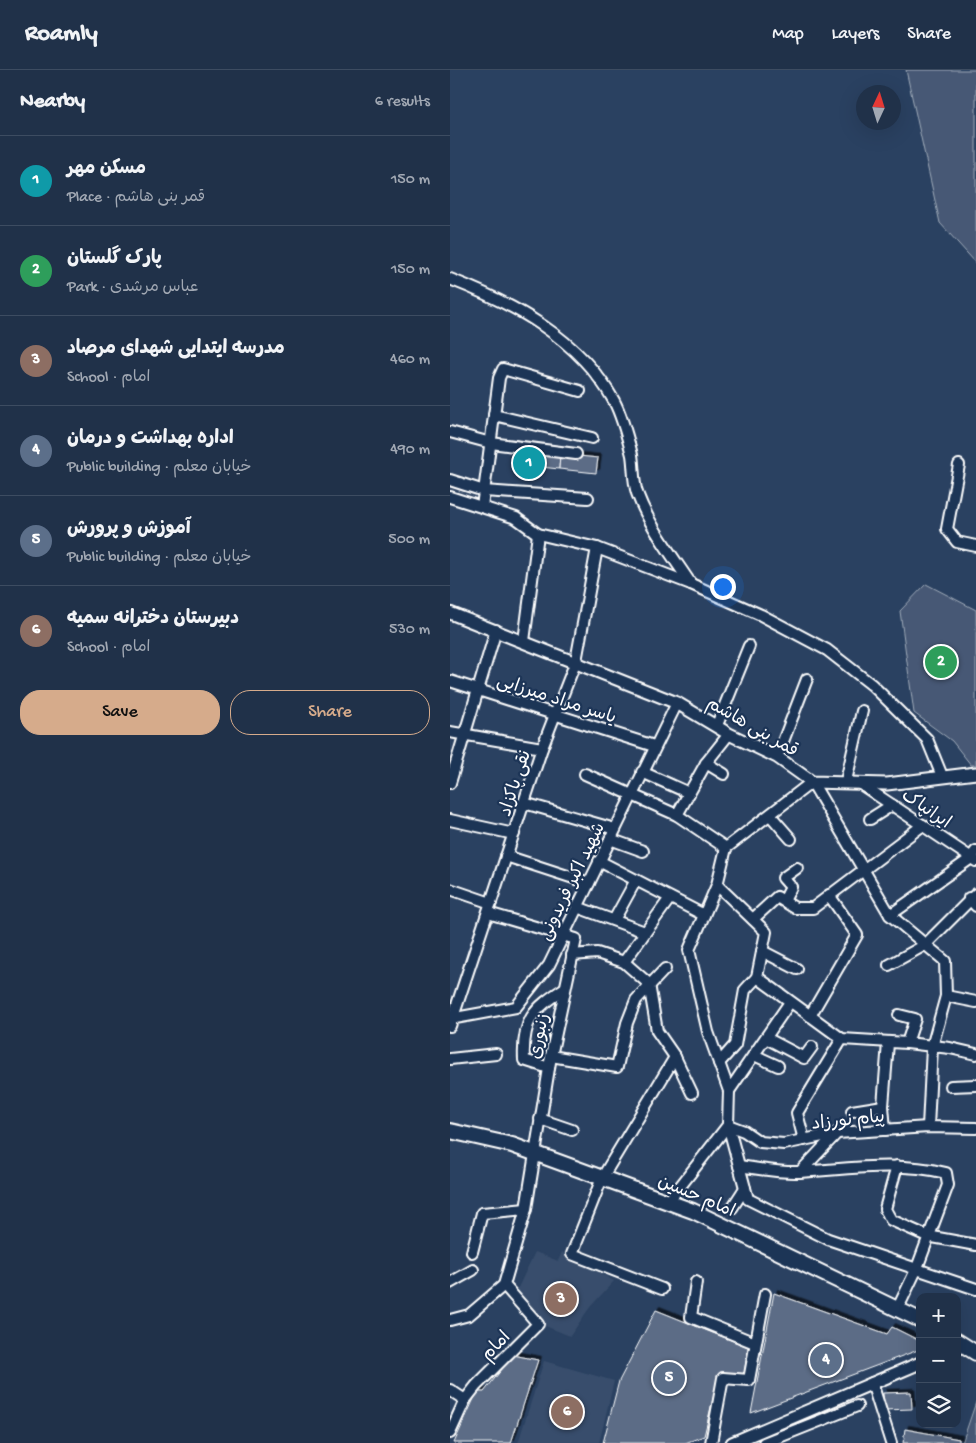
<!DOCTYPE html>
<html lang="en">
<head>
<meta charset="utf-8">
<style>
	:root { --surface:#203149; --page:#283950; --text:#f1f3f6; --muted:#a2a9b4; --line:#3d4c61; --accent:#d6ab8b }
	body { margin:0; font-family:"Gochi Hand","Playpen Sans Arabic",sans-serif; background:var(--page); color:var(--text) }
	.controls { position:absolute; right:15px; bottom:15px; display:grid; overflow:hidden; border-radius:10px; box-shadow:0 5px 20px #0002 }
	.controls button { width:45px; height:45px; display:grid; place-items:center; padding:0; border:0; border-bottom:1px solid var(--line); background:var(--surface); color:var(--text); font:25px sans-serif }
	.compass { position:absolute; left:406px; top:15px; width:45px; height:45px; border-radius:50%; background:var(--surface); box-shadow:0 5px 20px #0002; rotate:4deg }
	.you { position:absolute; left:272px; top:516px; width:18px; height:18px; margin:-12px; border:4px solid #fff; border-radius:50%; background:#1a73e8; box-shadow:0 0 0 8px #1a73e833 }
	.badge { display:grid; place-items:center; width:32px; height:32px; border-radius:50%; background:var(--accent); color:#fff; font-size:16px; font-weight:700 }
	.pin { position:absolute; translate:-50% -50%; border:2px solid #fff; box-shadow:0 1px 5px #0006 }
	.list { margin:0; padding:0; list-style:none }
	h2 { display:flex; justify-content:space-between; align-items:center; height:65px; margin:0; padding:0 20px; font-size:21px }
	h2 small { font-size:16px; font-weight:400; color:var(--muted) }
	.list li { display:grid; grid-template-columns:32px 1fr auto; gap:15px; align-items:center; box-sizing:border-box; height:90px; padding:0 20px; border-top:1px solid var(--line) }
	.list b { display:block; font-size:19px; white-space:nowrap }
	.list p { margin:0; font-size:16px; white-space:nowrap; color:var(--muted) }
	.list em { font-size:16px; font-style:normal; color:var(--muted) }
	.actions { display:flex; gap:10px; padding:15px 20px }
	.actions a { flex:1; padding:11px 0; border:1px solid var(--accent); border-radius:20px; text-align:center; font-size:18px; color:var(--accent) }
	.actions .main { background:var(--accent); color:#111 }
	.icon { flex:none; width:28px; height:28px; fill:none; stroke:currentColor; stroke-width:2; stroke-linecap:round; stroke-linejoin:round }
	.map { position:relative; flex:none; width:526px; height:1373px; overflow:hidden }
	header { display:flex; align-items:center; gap:30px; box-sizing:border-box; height:70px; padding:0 25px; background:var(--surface); border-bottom:1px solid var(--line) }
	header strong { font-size:24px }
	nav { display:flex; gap:28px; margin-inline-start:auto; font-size:18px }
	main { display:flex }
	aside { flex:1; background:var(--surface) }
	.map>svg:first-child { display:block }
</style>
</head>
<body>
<header>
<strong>Roamly</strong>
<nav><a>Map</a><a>Layers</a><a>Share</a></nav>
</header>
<main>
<aside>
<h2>Nearby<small>6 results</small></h2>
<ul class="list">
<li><span class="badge" style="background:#0f9aa8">1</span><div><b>مسکن مهر</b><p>Place · قمر بنی هاشم</p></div><em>150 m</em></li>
<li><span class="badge" style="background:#2e9e5b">2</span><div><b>پارک گلستان</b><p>Park · عباس مرشدی</p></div><em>150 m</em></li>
<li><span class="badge" style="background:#8d6e63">3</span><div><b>مدرسه ایتدایی شهدای مرصاد</b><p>School · امام</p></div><em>460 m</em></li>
<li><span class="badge" style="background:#5c6f8a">4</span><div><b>اداره بهداشت و درمان</b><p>Public building · خیابان معلم</p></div><em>490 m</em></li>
<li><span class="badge" style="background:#5c6f8a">5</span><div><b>آموزش و پرورش</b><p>Public building · خیابان معلم</p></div><em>500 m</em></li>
<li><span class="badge" style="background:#8d6e63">6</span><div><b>دبیرستان دخترانه سمیه</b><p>School · امام</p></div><em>530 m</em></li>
</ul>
<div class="actions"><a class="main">Save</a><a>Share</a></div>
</aside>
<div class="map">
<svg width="526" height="1373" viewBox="0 0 526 1373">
	<defs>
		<filter id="shadow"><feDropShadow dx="3.5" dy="-3.5" stdDeviation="0" flood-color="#0009"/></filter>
	</defs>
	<rect width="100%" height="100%" fill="#2a4161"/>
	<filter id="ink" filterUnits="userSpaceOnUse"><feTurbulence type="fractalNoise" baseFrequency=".02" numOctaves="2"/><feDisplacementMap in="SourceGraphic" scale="10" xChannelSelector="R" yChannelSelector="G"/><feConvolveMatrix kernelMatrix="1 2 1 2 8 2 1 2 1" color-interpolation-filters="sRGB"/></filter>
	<g filter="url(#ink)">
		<!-- built -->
		<g fill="#394e6c">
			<polygon points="85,1182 108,1191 112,1182 164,1211 140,1237 120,1266 93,1255 90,1246 67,1220"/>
			<polygon points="94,1291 164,1311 149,1373 68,1373"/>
		</g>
		<!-- green -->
		<g fill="#465975" stroke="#a2acba">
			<polygon points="456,0 526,0 526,193 490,153"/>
			<polygon points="476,514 526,540 526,695 521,695 502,671 464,643 450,541"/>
			<polygon points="526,1332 526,1373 512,1373"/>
		</g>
		<!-- building -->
		<g fill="#5b6c86" stroke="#fff" filter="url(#shadow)">
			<polygon points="92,381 110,384 109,399 91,397"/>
			<polygon points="110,384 148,388 146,403 109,399"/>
			<polygon points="68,386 91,389 91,404 66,402"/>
			<polygon points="324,1223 437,1264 442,1257 470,1271 468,1280 301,1343"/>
			<polygon points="206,1240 298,1277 294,1305 269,1304 254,1366 235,1373 153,1373 169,1311"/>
			<polygon points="63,1285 88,1290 61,1373 4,1373 27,1322 34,1322"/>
			<polygon points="461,1322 462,1339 434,1340 433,1323"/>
			<polygon points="455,1359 509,1369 509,1373 453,1373"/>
		</g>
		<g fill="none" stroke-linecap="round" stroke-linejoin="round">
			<defs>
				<g id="minor">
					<path d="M0,209C64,234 129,268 164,331C172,346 178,369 182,385C184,397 183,411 187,423C199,456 222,485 241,514"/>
					<polyline points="44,345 142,368"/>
					<polyline points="0,362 41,373 126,384"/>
					<polyline points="509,395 497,459 507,472 526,476"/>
					<polyline points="0,410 34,421 138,428"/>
					<polyline points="0,427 66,448 88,464 147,478 241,514 311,545 377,580 422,615 477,669 492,706"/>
					<polyline points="32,437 49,308 53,299 130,321"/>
					<polyline points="74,571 88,464"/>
					<polyline points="0,611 204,676"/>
					<polyline points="267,655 299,576"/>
					<polyline points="0,662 92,678"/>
					<polyline points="327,687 357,609"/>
					<polyline points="256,693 274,704"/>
					<polyline points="192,702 239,723"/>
					<polyline points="135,704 227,745 276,778"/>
					<polyline points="396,711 412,641"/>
					<polyline points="0,713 46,560"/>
					<polyline points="409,713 526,791"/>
					<polyline points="74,733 165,759"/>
					<polyline points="227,745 256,693 279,664"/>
					<polyline points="320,745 341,769"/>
					<polyline points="420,749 442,735"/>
					<polyline points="0,750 64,764"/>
					<polyline points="160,769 193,781"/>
					<polyline points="56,786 139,813"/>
					<polyline points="149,791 254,845"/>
					<polyline points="267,815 316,862 307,907 392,969 457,973 500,978 526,984"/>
					<polyline points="0,819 41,833"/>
					<polyline points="519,828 526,836"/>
					<polyline points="334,831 341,817 333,808 347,798"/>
					<polyline points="127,837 195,862"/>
					<polyline points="440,845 520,789 526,781"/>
					<polyline points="303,849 327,827 345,838 363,838 473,755"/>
					<polyline points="164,850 186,810"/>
					<polyline points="312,881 347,899"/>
					<polyline points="122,885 147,883 174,892 199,914 207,961 225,987 242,1023"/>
					<polyline points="174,892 220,828"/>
					<polyline points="439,895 475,875 526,824"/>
					<polyline points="496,926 526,932"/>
					<polyline points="449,945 465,949 457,973"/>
					<polyline points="360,946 407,865 379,825"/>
					<polyline points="0,949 66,937 99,895 227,633"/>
					<polyline points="0,956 92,678 126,591 147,478"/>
					<polyline points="316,968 354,988 362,977"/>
					<polyline points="304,985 328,996"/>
					<polyline points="101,986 167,997 177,953 186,930 215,899"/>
					<polyline points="0,989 46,984"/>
					<polyline points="269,993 285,975 295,920 307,907"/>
					<path d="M99,998L74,990C72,950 83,939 115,918"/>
					<polyline points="501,1016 526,1015"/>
					<polyline points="279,1021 340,932"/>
					<polyline points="402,1041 433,1036"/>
					<polyline points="90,1049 122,1060"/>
					<polyline points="478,1057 482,977 496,926 495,891 440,845 362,712 276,778 267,815 239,880 258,962 279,1021 278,1055 298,1129 378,1169 526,1219"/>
					<polyline points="435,1060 433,1036 438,973"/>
					<polyline points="354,1070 347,1043 392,969"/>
					<path d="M289,1096C310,1099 330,1103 350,1102C399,1099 448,1091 496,1103L498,1115L467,1198L448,1238"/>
					<polyline points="447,1096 435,1139 441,1150 477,1166 526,1175"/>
					<polyline points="350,1102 387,1063"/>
					<polyline points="218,1132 278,1055 294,1061 310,1072 334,1074 387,1063 478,1057 526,1058"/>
					<polyline points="282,1138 295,1118"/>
					<polyline points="22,1182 32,1143 76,1139"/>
					<polyline points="246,1212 241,1247 305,1273"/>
					<polyline points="0,1213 23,1200"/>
					<polyline points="212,1219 122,1184 152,1108 225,987"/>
					<polyline points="0,1250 19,1245 54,1215 76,1139 101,986 126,869 38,843"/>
					<polyline points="422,1313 441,1373"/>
					<polyline points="0,1320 15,1330"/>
					<polyline points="0,1363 15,1330 26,1316 88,1254 54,1215"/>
					<polyline points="261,1373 273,1308 299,1310 315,1224"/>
					<polyline points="314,1373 407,1336"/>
				</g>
				<g id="tertiary">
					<polyline points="0,543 227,633 279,664 327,687 362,712 437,714 526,703"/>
					<polyline points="282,1373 470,1293"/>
				</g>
				<g id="secondary">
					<polyline points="0,1061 62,1075 243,1141 470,1250"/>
					<polyline points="507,1271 526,1283"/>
				</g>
			</defs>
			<!-- minor casing -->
			<use href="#minor" stroke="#fff" stroke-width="14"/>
			<!-- tertiary casing -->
			<use href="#tertiary" stroke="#fff" stroke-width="15"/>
			<!-- secondary casing -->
			<use href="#secondary" stroke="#fff" stroke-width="18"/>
			<!-- minor -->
			<use href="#minor" stroke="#1d3557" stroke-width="10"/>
			<!-- tertiary -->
			<use href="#tertiary" stroke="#1d3557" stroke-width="11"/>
			<!-- secondary -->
			<use href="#secondary" stroke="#1d3557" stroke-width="14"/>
		</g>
	</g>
	<g text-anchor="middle" stroke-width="4.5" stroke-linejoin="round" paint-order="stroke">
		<!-- street labels -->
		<g font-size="18" fill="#fff" stroke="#1d3557">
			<text transform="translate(107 628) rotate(18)" y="6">یاسر مراد میرزایی</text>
			<text transform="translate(303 656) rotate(30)" y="6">قمر بنی هاشم</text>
			<text transform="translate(64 713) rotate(-72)" y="6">نقی پاکزاد</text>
			<text transform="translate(477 738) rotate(34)" y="6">ایرانپاک</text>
			<text transform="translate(121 811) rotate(-64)" y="6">شهید اکبر فریدونی</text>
			<text transform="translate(88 966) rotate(-79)" y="6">زنبوری</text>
			<text transform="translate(398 1049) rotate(-6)" y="6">پیام نورزاد</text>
			<text transform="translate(247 1125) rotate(23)" y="6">امام حسین</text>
			<text transform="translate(45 1275) rotate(-46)" y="6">امام</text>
		</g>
	</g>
</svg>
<div class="controls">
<button>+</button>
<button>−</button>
<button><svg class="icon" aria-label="layers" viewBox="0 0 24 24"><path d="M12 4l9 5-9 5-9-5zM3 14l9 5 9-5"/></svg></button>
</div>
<svg class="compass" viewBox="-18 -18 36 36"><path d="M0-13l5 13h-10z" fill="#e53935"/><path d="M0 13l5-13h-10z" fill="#a2a9b4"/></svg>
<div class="you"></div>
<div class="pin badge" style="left:79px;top:393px;background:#0f9aa8">1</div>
<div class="pin badge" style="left:491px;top:592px;background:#2e9e5b">2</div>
<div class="pin badge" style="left:111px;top:1229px;background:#8d6e63">3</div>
<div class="pin badge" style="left:376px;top:1290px;background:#5c6f8a">4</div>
<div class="pin badge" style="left:219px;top:1308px;background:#5c6f8a">5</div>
<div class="pin badge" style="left:117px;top:1342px;background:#8d6e63">6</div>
</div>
</main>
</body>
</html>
